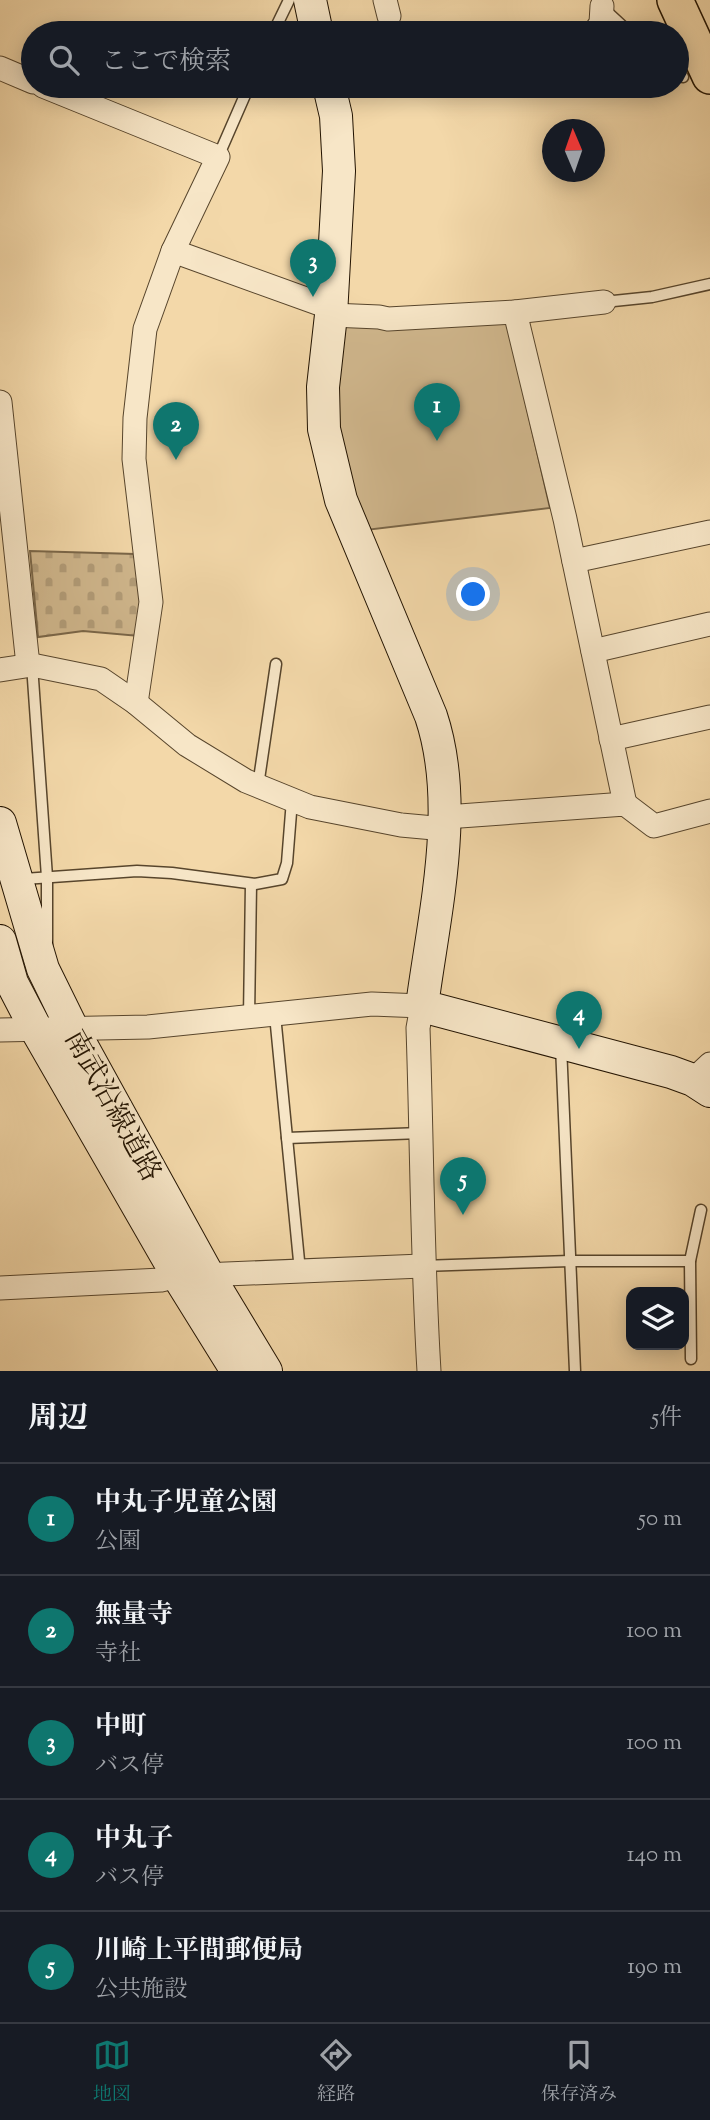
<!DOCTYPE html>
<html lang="ja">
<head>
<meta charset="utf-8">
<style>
	:root { --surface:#171b24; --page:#20242c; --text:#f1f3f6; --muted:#9ea1a6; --line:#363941; --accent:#0f766e }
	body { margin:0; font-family:"Sorts Mill Goudy","Noto Serif JP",serif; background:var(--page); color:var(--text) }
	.controls { position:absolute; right:21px; bottom:21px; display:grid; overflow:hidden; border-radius:14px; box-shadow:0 4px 18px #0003 }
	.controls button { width:63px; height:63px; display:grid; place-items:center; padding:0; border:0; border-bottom:2px solid var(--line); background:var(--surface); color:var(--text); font:35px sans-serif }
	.compass { position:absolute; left:542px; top:119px; width:63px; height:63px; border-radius:50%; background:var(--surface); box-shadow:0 4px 18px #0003; rotate:358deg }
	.you { position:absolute; left:474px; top:595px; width:24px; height:24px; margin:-18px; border:5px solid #fff; border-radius:50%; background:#1a73e8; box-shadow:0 0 0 10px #1a73e833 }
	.badge { display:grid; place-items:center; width:46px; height:46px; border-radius:50%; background:var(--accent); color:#fff; font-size:23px; font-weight:700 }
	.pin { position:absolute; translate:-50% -58px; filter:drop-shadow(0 2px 4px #0008) }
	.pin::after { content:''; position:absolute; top:37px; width:24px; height:21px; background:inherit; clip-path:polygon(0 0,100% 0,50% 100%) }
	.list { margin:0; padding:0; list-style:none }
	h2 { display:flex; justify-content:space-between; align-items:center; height:91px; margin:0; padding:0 28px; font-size:30px }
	h2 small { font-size:23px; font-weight:400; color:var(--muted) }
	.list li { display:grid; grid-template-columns:46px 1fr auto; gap:21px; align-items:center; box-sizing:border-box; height:112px; padding:0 28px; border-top:2px solid var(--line) }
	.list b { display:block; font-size:26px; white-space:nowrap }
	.list p { margin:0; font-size:23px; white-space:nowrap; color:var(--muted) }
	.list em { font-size:23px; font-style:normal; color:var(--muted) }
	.icon { flex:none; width:38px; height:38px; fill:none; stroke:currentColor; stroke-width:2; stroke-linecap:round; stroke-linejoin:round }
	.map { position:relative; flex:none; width:710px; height:1371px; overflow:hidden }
	.search { position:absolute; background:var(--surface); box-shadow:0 4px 18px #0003; left:21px; right:21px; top:21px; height:77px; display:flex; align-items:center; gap:18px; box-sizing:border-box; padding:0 24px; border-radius:38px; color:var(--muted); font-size:26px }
	.sheet { height:651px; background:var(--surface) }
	nav { display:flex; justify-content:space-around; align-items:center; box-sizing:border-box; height:98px; border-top:2px solid var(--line); background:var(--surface); font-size:19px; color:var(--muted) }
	nav a { display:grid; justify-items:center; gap:4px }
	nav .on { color:var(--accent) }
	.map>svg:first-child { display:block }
</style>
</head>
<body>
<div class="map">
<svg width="710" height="1371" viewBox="0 0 710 1371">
	<defs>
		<pattern id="cemetery-stones" width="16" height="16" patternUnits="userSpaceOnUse" patternTransform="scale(1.75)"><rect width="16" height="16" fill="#d0b78d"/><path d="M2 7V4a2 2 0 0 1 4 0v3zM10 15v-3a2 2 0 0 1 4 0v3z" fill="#b29c78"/></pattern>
	</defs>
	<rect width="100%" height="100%" fill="#f3d8a9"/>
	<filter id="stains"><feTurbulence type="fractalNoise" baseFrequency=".00286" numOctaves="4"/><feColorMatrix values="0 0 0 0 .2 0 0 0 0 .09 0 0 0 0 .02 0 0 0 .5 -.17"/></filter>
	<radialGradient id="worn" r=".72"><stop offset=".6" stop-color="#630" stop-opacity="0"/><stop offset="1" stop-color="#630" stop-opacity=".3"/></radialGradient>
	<!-- green -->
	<polygon fill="#d0b78d" stroke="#7a6648" stroke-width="2" points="502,320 508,326 550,508 366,530 344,465 334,417 340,324"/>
	<!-- cemetery -->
	<polygon fill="url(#cemetery-stones)" stroke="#7a6648" stroke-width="2" points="30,551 135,554 145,590 139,636 83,631 38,637"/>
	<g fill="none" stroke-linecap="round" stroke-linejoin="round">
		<defs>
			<g id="lane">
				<polyline points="604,9 630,33"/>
				<polyline points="273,33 289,0"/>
				<polyline points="677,72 683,77"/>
				<polyline points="218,157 249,86"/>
				<polyline points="604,302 652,297 710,284"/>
				<polyline points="32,665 47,877 47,945"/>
				<polyline points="258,786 276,664"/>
				<polyline points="20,881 24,879 137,871 172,873 255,884 282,879 287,863 292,800"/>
				<polyline points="275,1015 300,1271"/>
				<polyline points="249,1017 251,884"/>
				<polyline points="561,1046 575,1371"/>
				<polyline points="287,1138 421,1133"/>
				<polyline points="422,1266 570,1261 690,1261"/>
				<polyline points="691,1359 690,1261 701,1210"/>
			</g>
			<g id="street">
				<polyline points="385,0 389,16"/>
				<polyline points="594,33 601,23 602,6"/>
				<polyline points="0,68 33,82"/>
				<polyline points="43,86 218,157 173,251 145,329 135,418 134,459 151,602 136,703"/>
				<polyline points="173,251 331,308"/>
				<polyline points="515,312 565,519 625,804"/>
				<polyline points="331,315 379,317 388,319 515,312 604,302"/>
				<polyline points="0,402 28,665"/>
				<polyline points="574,561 710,532"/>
				<polyline points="593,651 710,624"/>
				<polyline points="0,670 32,665 101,679 136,703 187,745 246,781 310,807 401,825 445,829"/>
				<polyline points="611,739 710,717"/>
				<polyline points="446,817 625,804 654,826 710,811"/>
				<path d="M0,1030L148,1027L372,1004L422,1006L418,1028C422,1143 422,1257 429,1371"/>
				<polyline points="693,1080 710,1064"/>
				<polyline points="0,1288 161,1280 178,1276 422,1266"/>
			</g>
			<g id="secondary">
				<polyline points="310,0 317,33"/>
				<path d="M329,86L336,116L339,171L331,315L323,387L324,429L341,500L431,716C461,806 434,914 422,1006L671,1072L693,1080L710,1091"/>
				<polyline points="0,823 43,969 73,1030 208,1275 266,1371"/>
				<polyline points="0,941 12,983 36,1029 178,1276 237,1371"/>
			</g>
			<polyline id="primary" points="675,0 710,76"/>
		</defs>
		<!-- lane casing -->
		<use href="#lane" stroke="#57452c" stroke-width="13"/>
		<!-- street casing -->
		<use href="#street" stroke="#57452c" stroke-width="25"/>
		<!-- secondary casing -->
		<use href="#secondary" stroke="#231402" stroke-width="34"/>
		<!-- primary casing -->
		<use href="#primary" stroke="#231402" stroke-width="38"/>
		<!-- lane -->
		<use href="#lane" stroke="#f7e6c7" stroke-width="10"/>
		<!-- street -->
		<use href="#street" stroke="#f7e6c7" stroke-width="23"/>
		<!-- secondary -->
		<use href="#secondary" stroke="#f7e6c7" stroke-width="32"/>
		<!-- primary -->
		<use href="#primary" stroke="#f3d8a9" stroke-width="35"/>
	</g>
	<g text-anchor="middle" stroke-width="5" stroke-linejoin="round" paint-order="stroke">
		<!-- street labels -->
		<g font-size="28" fill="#231402" stroke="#f7e6c7">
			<text transform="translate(114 1105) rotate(61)" y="10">南武沿線道路</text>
		</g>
	</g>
	<rect width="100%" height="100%" filter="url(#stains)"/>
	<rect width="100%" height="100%" fill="url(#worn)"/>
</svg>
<div class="controls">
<button><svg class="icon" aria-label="layers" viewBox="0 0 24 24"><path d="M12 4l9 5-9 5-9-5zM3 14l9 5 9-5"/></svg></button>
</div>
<svg class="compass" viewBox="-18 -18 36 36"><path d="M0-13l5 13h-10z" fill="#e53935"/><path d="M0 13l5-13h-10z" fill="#9ea1a6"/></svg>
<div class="you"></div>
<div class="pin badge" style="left:437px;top:441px">1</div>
<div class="pin badge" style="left:176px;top:460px">2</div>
<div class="pin badge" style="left:313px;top:297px">3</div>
<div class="pin badge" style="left:579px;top:1049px">4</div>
<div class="pin badge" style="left:463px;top:1215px">5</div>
<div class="search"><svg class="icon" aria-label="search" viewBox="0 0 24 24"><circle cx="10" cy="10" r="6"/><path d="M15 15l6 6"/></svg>ここで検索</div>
</div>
<section class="sheet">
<h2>周辺<small>5件</small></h2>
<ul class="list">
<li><span class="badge">1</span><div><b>中丸子児童公園</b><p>公園</p></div><em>50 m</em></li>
<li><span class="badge">2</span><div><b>無量寺</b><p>寺社</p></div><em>100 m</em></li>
<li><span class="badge">3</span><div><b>中町</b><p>バス停</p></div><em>100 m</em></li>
<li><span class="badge">4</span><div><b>中丸子</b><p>バス停</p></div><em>140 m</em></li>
<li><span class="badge">5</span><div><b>川崎上平間郵便局</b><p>公共施設</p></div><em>190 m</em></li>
</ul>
</section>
<nav>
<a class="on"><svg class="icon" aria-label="map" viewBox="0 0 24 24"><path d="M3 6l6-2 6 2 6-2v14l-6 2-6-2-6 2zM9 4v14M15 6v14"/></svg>地図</a>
<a><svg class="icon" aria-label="directions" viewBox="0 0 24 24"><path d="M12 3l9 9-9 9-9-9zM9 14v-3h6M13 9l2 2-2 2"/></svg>経路</a>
<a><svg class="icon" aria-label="saved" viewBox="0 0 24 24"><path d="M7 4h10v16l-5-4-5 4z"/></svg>保存済み</a>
</nav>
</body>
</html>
